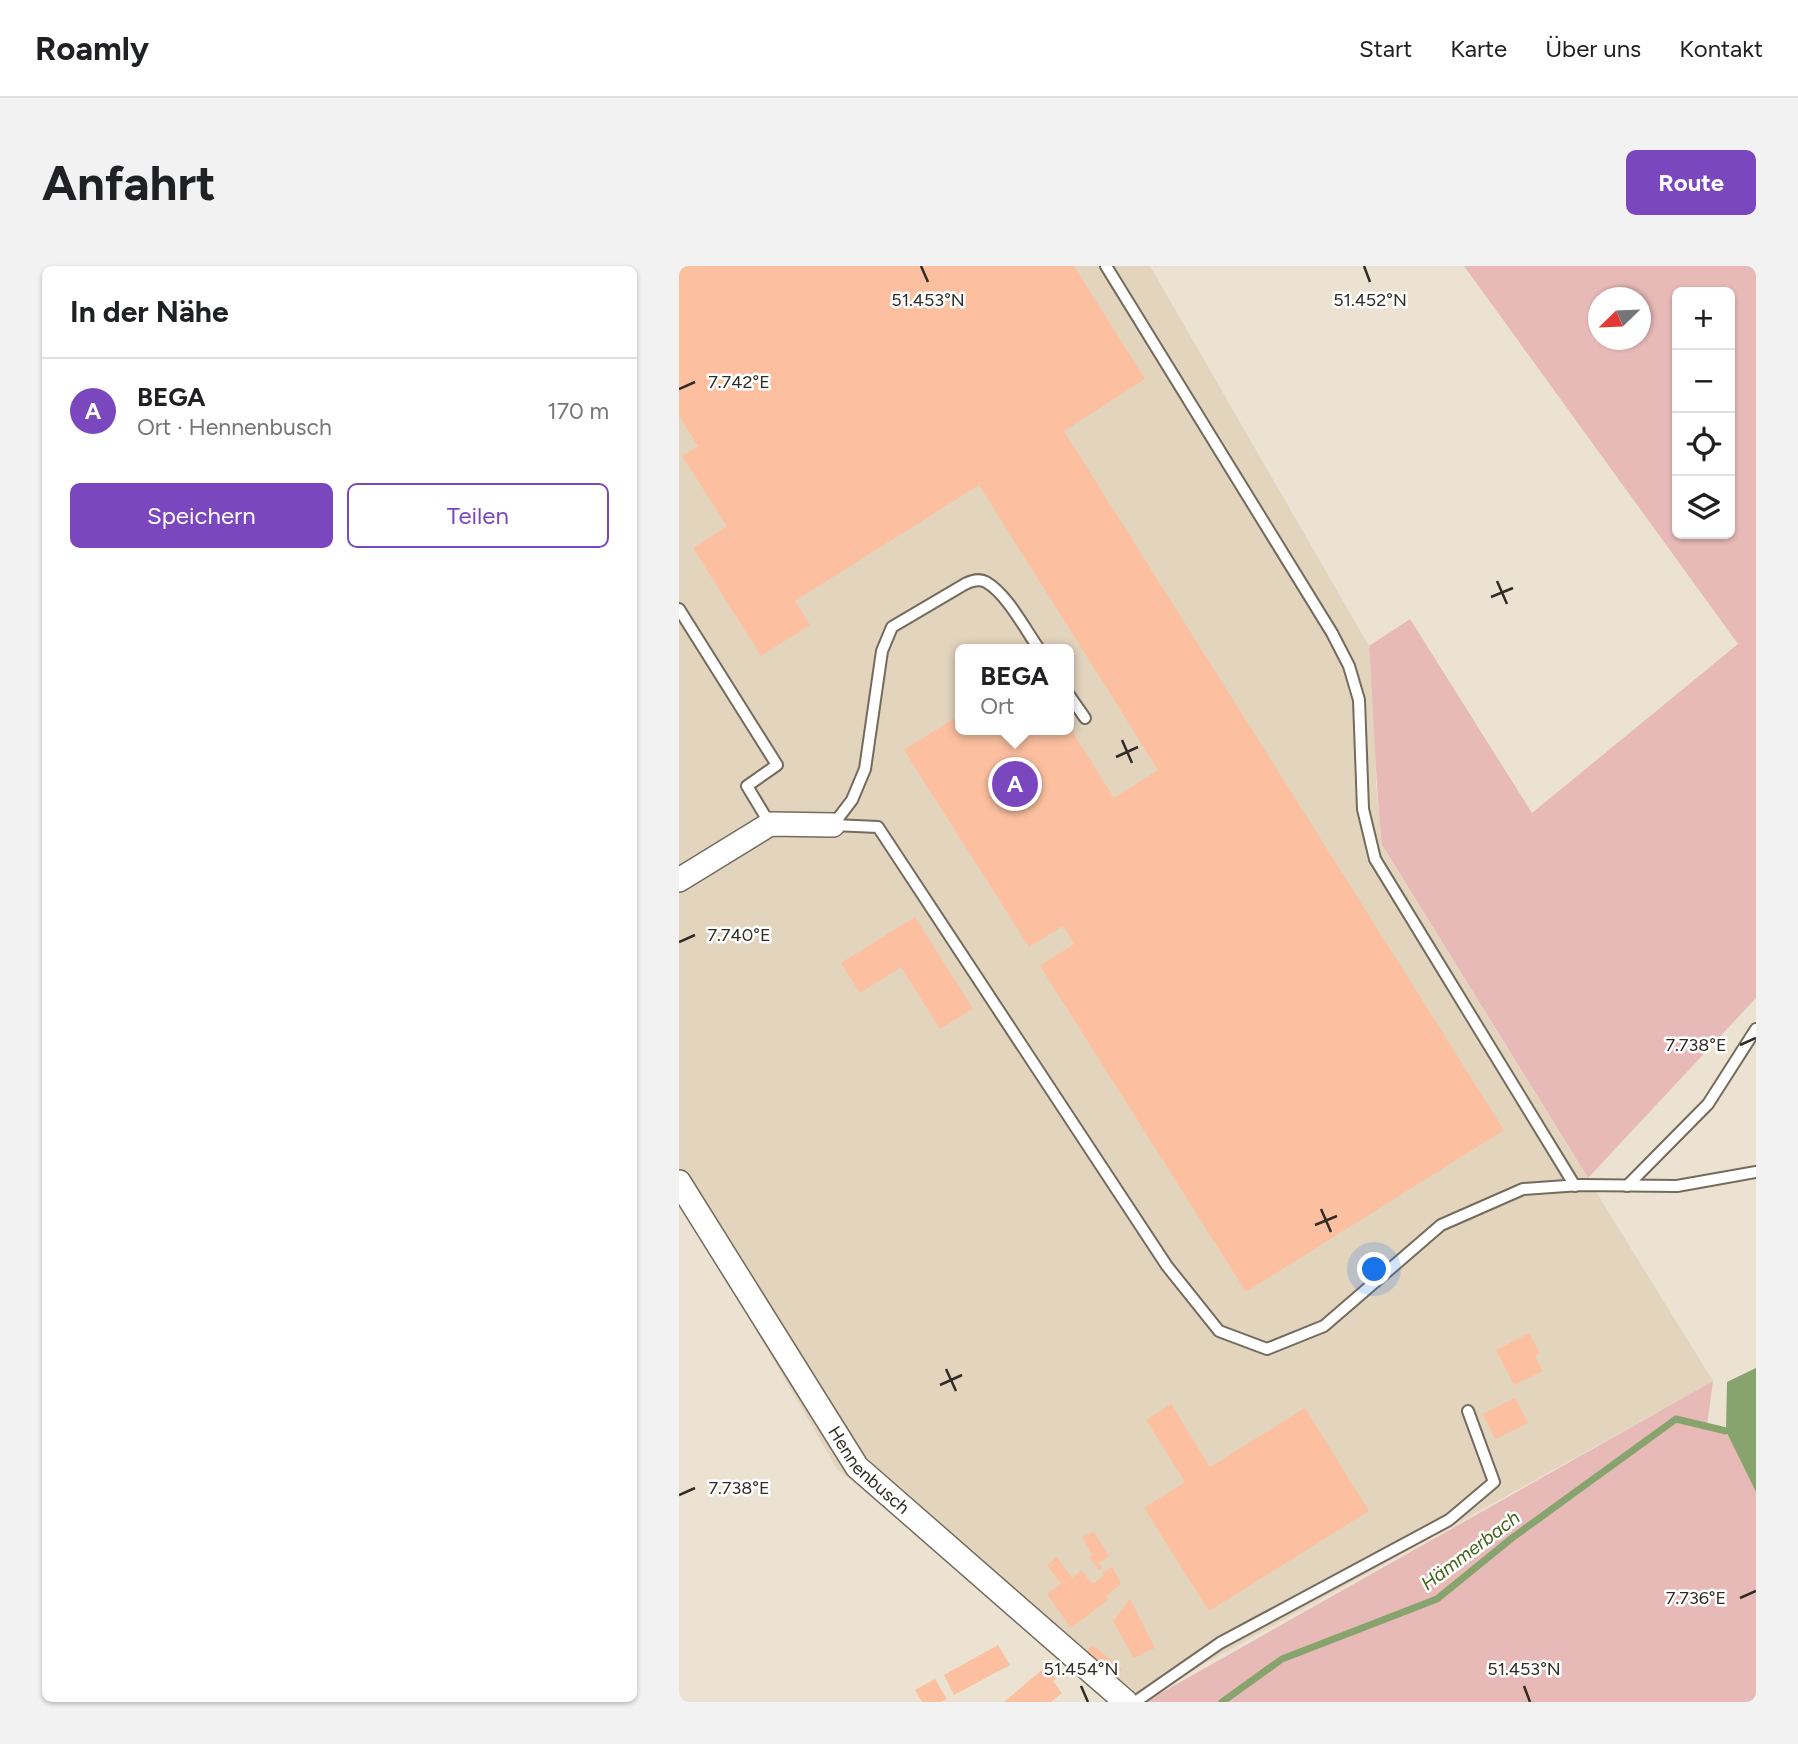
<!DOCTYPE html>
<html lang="de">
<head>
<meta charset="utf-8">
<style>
	:root { --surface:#fff; --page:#f2f2f2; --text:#202124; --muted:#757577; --line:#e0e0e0; --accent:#7b47bf }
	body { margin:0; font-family:Figtree,sans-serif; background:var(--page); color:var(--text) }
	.controls { position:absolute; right:21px; top:21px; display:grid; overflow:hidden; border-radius:10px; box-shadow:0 2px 5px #0004 }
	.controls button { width:63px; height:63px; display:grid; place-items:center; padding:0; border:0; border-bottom:2px solid var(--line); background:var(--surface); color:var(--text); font:35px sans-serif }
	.compass { position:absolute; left:909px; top:21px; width:63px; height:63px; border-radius:50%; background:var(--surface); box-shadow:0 2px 5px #0004; rotate:247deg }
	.you { position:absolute; left:696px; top:1004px; width:24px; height:24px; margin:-18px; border:5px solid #fff; border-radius:50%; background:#1a73e8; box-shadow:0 0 0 10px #1a73e833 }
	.badge { display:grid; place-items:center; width:46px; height:46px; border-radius:50%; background:var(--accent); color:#fff; font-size:23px; font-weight:700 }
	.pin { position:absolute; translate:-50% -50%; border:4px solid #fff; box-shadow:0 2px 7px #0006 }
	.popup { position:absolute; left:276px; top:378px; width:119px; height:91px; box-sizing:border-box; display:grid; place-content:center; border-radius:10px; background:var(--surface); filter:drop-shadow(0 2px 5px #0005); font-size:23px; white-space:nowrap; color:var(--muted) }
	.popup b { font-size:26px; color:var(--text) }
	.popup::after { content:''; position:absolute; left:50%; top:100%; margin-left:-14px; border:14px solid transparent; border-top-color:var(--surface) }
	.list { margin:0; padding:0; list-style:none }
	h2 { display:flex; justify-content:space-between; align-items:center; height:91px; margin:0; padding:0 28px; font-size:30px }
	h2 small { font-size:23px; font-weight:400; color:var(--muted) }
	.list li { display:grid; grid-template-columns:46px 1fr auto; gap:21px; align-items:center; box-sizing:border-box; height:105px; padding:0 28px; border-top:2px solid var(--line) }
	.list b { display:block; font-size:26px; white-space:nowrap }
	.list p { margin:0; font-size:23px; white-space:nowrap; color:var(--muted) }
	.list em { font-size:23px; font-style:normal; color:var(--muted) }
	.actions { display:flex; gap:14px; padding:21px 28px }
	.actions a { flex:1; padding:16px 0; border:2px solid var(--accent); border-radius:10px; text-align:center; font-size:24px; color:var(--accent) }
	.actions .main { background:var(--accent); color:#fff }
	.icon { flex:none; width:38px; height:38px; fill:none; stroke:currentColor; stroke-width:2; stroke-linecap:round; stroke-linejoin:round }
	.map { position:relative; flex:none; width:1077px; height:1436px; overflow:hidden; border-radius:10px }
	header { display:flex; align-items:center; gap:42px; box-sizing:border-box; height:98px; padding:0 35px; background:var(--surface); border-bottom:2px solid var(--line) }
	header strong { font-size:33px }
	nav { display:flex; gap:38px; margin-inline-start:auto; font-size:24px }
	.intro { display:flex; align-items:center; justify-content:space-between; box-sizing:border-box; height:168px; padding:0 42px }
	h1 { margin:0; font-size:49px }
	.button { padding:18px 32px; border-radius:10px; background:var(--accent); color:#fff; font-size:24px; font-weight:700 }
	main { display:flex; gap:42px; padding:0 42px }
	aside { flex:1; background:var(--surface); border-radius:10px; box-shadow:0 2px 5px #0004 }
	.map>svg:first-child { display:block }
</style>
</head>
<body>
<header>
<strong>Roamly</strong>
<nav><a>Start</a><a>Karte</a><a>Über uns</a><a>Kontakt</a></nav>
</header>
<div class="intro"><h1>Anfahrt</h1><a class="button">Route</a></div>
<main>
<aside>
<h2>In der Nähe<small></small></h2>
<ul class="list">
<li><span class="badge">A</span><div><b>BEGA</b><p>Ort · Hennenbusch</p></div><em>170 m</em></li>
</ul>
<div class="actions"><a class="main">Speichern</a><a>Teilen</a></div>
</aside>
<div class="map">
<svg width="1077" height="1436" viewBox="0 0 1077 1436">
	<rect width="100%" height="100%" fill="#ece2d2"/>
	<!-- built -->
	<path fill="#e3d4be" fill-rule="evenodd" d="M0,0H471L690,380L696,461L697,518L703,580L1034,1115L457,1436L337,1352L158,1203L0,931ZM282,383H390V464H282Z"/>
	<!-- green -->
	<g fill="#e7b9b7" fill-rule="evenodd">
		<path d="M785,0H1077V732L909,912L703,579C696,513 695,446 690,380L731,353L853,547L1059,378ZM998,26H1051V268H998ZM919,32H961V74H919Z"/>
		<polygon points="1034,1115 1028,1159 1050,1170 1077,1226 1077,1436 466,1436"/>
	</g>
	<!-- water -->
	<polygon fill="#87a46f" points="1077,1102 1077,1226 1047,1165 1048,1116"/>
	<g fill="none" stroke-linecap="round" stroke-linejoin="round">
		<!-- stream -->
		<polyline stroke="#87a46f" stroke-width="7" points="543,1436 603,1393 758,1333 833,1272 997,1153 1047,1165"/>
	</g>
	<!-- building -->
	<g fill="#fcc0a0">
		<polygon points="0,0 395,0 466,113 385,165 825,864 567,1026 361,700 395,678 384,660 350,681 225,484 282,448 282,464 390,464 390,460 435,532 479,504 300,219 116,335 131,359 82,390 14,282 48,260 3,190 19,180 0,150"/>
		<polygon points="236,651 294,743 261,763 222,701 181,727 162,697"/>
		<polygon points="850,1067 861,1087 856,1090 864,1105 835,1119 817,1084"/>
		<polygon points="836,1132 849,1157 816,1173 804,1148"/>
		<polygon points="492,1138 531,1201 626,1142 690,1245 530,1345 465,1242 506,1216 467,1154"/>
		<polygon points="415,1266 430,1290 419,1297 423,1302 420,1304 410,1291 413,1289 403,1271"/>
		<polygon points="378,1291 393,1312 403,1304 413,1318 425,1310 423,1307 433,1301 442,1317 427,1331 429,1334 392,1362 368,1328 382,1318 368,1299"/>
		<polygon points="451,1333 476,1382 455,1392 434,1355"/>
		<polygon points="319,1379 331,1399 275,1429 265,1409"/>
		<polygon points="413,1379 443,1403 436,1412 406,1388"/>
		<polygon points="364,1403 369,1410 372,1407 377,1413 374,1415 383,1427 372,1436 325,1436"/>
		<polygon points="256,1413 268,1433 262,1436 243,1436 236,1424"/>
	</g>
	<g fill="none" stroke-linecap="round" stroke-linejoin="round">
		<defs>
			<g id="lane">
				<polyline points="427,0 653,367 670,400 680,434 684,543 696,593 896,920"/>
				<polyline points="0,343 98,499 68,520 91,558"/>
				<polyline points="390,429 406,452"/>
				<polyline points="154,559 199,561 488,1000 540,1065 588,1083 645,1060 762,959 844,923 901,919 998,920 1077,906"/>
				<path d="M154,559L173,534L186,503L203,385L213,361L286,318C292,315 300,312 307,316C328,328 346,363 360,383"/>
				<polyline points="948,920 1029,838 1077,763"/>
				<polyline points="456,1436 541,1377 770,1254 815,1216 789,1145"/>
			</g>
			<g id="street">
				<polyline points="0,614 91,558 154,559"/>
				<path id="s1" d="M0,916L178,1201L447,1436"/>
			</g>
		</defs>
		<!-- lane casing -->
		<use href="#lane" stroke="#746b5d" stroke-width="14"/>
		<!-- street casing -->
		<use href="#street" stroke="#746b5d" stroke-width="26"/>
		<!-- lane -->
		<use href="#lane" stroke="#fff" stroke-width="10"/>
		<!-- street -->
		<use href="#street" stroke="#fff" stroke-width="23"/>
	</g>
	<!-- ticks -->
	<path fill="none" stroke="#302c26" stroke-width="2.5" d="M242,0L249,16M685,0L691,16M0,123L16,116M818,315L828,338M812,331L834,322M443,474L453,497M437,491L459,481M0,676L16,669M1061,779L1077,772M642,943L652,966M636,959L658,950M267,1103L277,1125M261,1119L283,1109M0,1229L16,1222M1061,1332L1077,1325M402,1420L409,1436M845,1420L851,1436"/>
	<g text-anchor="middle" stroke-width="5" stroke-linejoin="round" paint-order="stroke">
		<!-- street labels -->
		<g font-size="18" fill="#302c26" stroke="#fff">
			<text dy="6" stroke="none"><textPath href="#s1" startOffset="346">Hennenbusch</textPath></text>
		</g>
		<!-- water labels -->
		<g font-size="19" font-style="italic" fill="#3f6317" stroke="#fff">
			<text transform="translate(791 1284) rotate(-37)" y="7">Hämmerbach</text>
		</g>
	</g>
	<g font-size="18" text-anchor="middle" fill="#302c26" stroke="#fff" stroke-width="5" stroke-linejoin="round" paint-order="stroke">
		<text x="249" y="40">51.453°N</text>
		<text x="691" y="40">51.452°N</text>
		<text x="60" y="122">7.742°E</text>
		<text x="60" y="675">7.740°E</text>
		<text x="1017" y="785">7.738°E</text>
		<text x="60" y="1228">7.738°E</text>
		<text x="1017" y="1338">7.736°E</text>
		<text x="402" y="1409">51.454°N</text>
		<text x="845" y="1409">51.453°N</text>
	</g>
</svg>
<div class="controls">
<button>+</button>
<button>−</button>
<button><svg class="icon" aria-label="locate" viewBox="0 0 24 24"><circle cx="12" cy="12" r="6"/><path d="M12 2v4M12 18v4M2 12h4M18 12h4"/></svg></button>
<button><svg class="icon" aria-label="layers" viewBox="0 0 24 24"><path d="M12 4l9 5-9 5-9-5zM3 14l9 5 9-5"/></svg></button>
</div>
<svg class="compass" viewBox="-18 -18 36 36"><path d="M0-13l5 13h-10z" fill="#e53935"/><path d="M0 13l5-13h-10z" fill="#757577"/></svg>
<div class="you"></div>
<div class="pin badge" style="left:336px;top:518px">A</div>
<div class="popup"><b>BEGA</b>Ort</div>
</div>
</main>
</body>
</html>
